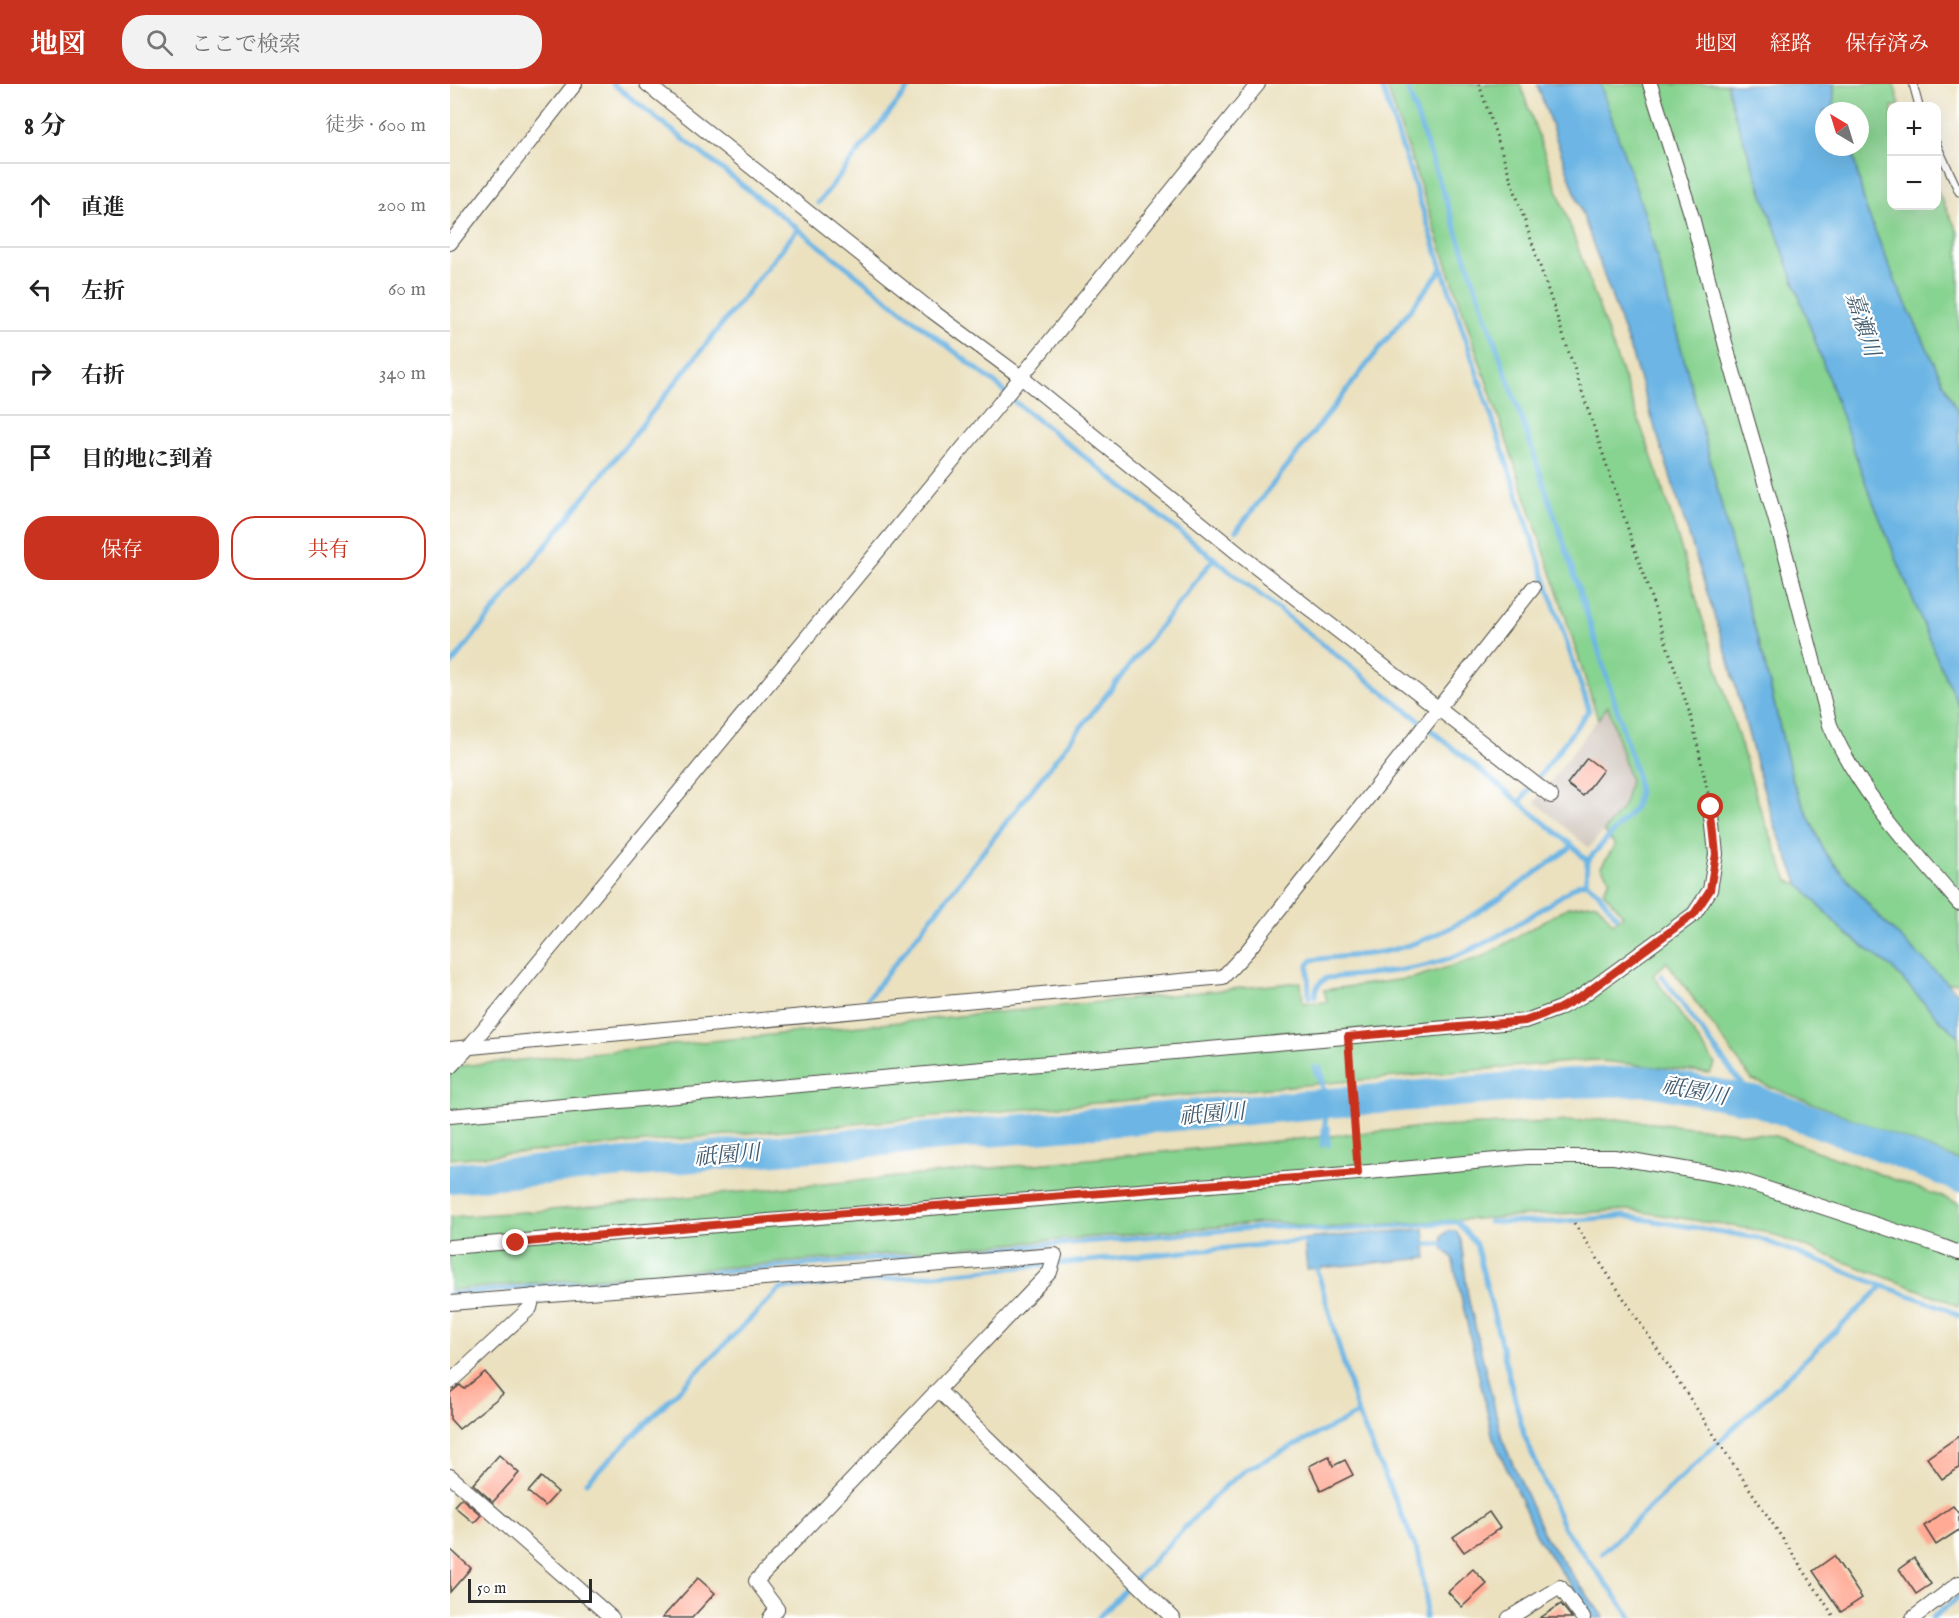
<!DOCTYPE html>
<html lang="ja">
<head>
<meta charset="utf-8">
<style>
	:root { --surface:#fff; --page:#f2f2f2; --text:#222; --muted:#767676; --line:#e0e0e0; --accent:#c8321e }
	body { margin:0; font-family:"IM FELL English","Noto Serif JP",serif; background:var(--page); color:var(--text) }
	.controls { position:absolute; right:18px; top:18px; display:grid; overflow:hidden; border-radius:12px; box-shadow:0 6px 24px #0002 }
	.controls button { width:54px; height:54px; display:grid; place-items:center; padding:0; border:0; border-bottom:2px solid var(--line); background:var(--surface); color:var(--text); font:30px sans-serif }
	.compass { position:absolute; left:1365px; top:18px; width:54px; height:54px; border-radius:50%; background:var(--surface); box-shadow:0 6px 24px #0002; rotate:322deg }
	.scale { position:absolute; left:18px; bottom:15px; width:124px; box-sizing:border-box; padding-left:6px; border:3px solid #2b2b2b; border-top:0; font-size:16px; line-height:21px; white-space:nowrap; color:#2b2b2b; -webkit-text-stroke:4px #fff; paint-order:stroke }
	.stop { position:absolute; width:18px; height:18px; margin:-14px; border:4px solid #c8321e; border-radius:50%; background:#fff }
	.stop.end { background:#c8321e; border-color:#fff; box-shadow:0 2px 6px #0008 }
	.list { margin:0; padding:0; list-style:none }
	h2 { display:flex; justify-content:space-between; align-items:center; height:78px; margin:0; padding:0 24px; font-size:26px }
	h2 small { font-size:20px; font-weight:400; color:var(--muted) }
	.list li { display:grid; grid-template-columns:39px 1fr auto; gap:18px; align-items:center; box-sizing:border-box; height:84px; padding:0 24px; border-top:2px solid var(--line) }
	.list b { display:block; font-size:22px; white-space:nowrap }
	.list em { font-size:20px; font-style:normal; color:var(--muted) }
	.actions { display:flex; gap:12px; padding:18px 24px }
	.actions a { flex:1; padding:14px 0; border:2px solid var(--accent); border-radius:24px; text-align:center; font-size:21px; color:var(--accent) }
	.actions .main { background:var(--accent); color:#fff }
	.icon { flex:none; width:33px; height:33px; fill:none; stroke:currentColor; stroke-width:2; stroke-linecap:round; stroke-linejoin:round }
	.map { position:relative; flex:none; width:1509px; height:1534px; overflow:hidden }
	header { display:flex; align-items:center; gap:36px; box-sizing:border-box; height:84px; padding:0 30px; background:var(--accent); color:#fff }
	header strong { font-size:28px }
	nav { display:flex; gap:33px; margin-inline-start:auto; font-size:21px }
	.search { width:420px; height:54px; background:var(--page); display:flex; align-items:center; gap:15px; box-sizing:border-box; padding:0 21px; border-radius:24px; color:var(--muted); font-size:22px }
	main { display:flex }
	aside { flex:1; background:var(--surface) }
	.map>svg:first-child { display:block }
</style>
</head>
<body>
<header>
<strong>地図</strong>
<div class="search"><svg class="icon" aria-label="search" viewBox="0 0 24 24"><circle cx="10" cy="10" r="6"/><path d="M15 15l6 6"/></svg>ここで検索</div>
<nav><a>地図</a><a>経路</a><a>保存済み</a></nav>
</header>
<main>
<aside>
<h2>8 分<small>徒歩 · 600 m</small></h2>
<ul class="list">
<li><svg class="icon" aria-label="ahead" viewBox="0 0 24 24"><path d="M12 20V5M6 11l6-6 6 6"/></svg><div><b>直進</b></div><em>200 m</em></li>
<li><svg class="icon" aria-label="left" viewBox="0 0 24 24"><path d="M17 20v-9H6M10 6l-5 5 5 5"/></svg><div><b>左折</b></div><em>60 m</em></li>
<li><svg class="icon" aria-label="right" viewBox="0 0 24 24"><path d="M7 20v-9h11M14 6l5 5-5 5"/></svg><div><b>右折</b></div><em>340 m</em></li>
<li><svg class="icon" aria-label="arrive" viewBox="0 0 24 24"><path d="M6 21V4h12l-3 4 3 4H6"/></svg><div><b>目的地に到着</b></div></li>
</ul>
<div class="actions"><a class="main">保存</a><a>共有</a></div>
</aside>
<div class="map">
<svg width="1509" height="1534" viewBox="0 0 1509 1534">
	<rect width="100%" height="100%" fill="#fff"/>
	<filter id="ink" filterUnits="userSpaceOnUse"><feTurbulence type="fractalNoise" baseFrequency=".0167" numOctaves="2"/><feDisplacementMap in="SourceGraphic" scale="12" xChannelSelector="R" yChannelSelector="G"/><feConvolveMatrix kernelMatrix="1 2 1 2 8 2 1 2 1" color-interpolation-filters="sRGB"/></filter>
	<filter id="wash" filterUnits="userSpaceOnUse"><feTurbulence type="fractalNoise" baseFrequency=".008" numOctaves="4" result="noise"/><feDisplacementMap in="SourceGraphic" scale="24" xChannelSelector="R" yChannelSelector="G"/><feGaussianBlur stdDeviation="1.35" result="paint"/><feColorMatrix in="noise" values="0 0 0 0 0 0 0 0 0 0 0 0 0 0 0 0 0 1.4 0 .05"/><feComposite in="paint" operator="in"/></filter>
	<g filter="url(#wash)">
		<rect width="100%" height="100%" fill="#ebe1bf"/>
		<!-- industrial -->
		<polygon fill="#cdc2b9" points="1158,621 1180,696 1174,722 1139,764 1085,718"/>
		<!-- green -->
		<g fill="#87d390" stroke="#597f5e" stroke-width="1.5">
			<polygon points="936,0 1070,0 1212,402 1311,727 1338,797 1349,800 1393,847 1442,884 1489,935 1509,952 1509,1076 1302,996 1217,878 1203,891 1265,980 1260,989 1143,976 0,1075 0,983 851,898 853,919 877,918 874,906 963,894 1034,872 1118,823 1147,819 1163,839 1173,831 1153,807 1160,796 1151,783 1165,761 1154,747 1174,722 1180,696 1158,622 1148,635 1106,503"/>
			<polygon points="1116,0 1277,0 1283,26 1417,402 1489,579 1509,622 1509,898 1497,899 1429,833 1375,769 1343,698 1314,577 1290,494 1241,301 1196,134"/>
			<polygon points="1384,0 1444,0 1450,22 1442,22 1442,122 1486,122 1487,106 1509,150 1509,331 1447,201 1416,125 1401,63 1410,63 1410,27 1383,27"/>
			<polygon points="1166,1035 1325,1052 1509,1119 1509,1223 1498,1217 1313,1147 1179,1126 869,1144 826,1138 0,1206 0,1133 90,1127 965,1044"/>
		</g>
		<!-- water -->
		<g fill="#6cb5e4" stroke="#4c7088" stroke-width="1.5">
			<polygon points="1087,0 1150,0 1196,134 1241,301 1290,494 1314,577 1343,698 1375,769 1429,833 1509,910 1509,952 1489,935 1442,884 1393,847 1349,800 1326,745 1311,697 1280,581 1182,271"/>
			<polygon points="1277,0 1384,0 1383,27 1374,27 1374,63 1401,63 1416,125 1447,201 1509,331 1509,622 1489,579 1417,403 1283,26"/>
			<polygon points="974,1145 977,1174 857,1185 854,1155"/>
			<polygon points="998,1147 1006,1147 1011,1156 1018,1213 1052,1355 1095,1453 1154,1534 1144,1534 1088,1455 1043,1354 1002,1173 993,1165 992,1152"/>
		</g>
		<g fill="none" stroke-linecap="round" stroke-linejoin="round">
			<!-- stream -->
			<g stroke="#6cb5e4" stroke-width="5">
				<path d="M163,0L550,303L560,314L965,633L1123,762C1069,800 1014,846 949,864C923,872 890,872 862,876L858,881L859,914"/>
				<polyline points="931,0 1139,626 1070,718"/>
				<path d="M956,0C1034,230 1118,457 1186,689L1189,708L1184,725L1137,777L1136,798"/>
				<polyline points="368,119 462,0"/>
				<polyline points="786,447 992,185"/>
				<polyline points="0,582 347,146"/>
				<polyline points="1123,762 1137,777"/>
				<polyline points="1136,798 1148,808 1166,832"/>
				<polyline points="1212,892 1282,988 1307,1017"/>
				<path d="M865,913C865,904 868,899 877,894C917,890 962,888 1000,874C1047,857 1088,827 1129,800L1136,798"/>
				<polyline points="418,914 764,474"/>
				<polyline points="864,983 878,1018 872,1061"/>
				<polyline points="870,983 873,999"/>
				<polyline points="878,1061 878,1044"/>
				<polyline points="1039,1138 1106,1138 1174,1132 1308,1154 1433,1202 1495,1224 1509,1232"/>
				<polyline points="971,1160 998,1160"/>
				<polyline points="865,1178 908,1330 969,1471 976,1514 975,1534"/>
				<polyline points="0,1210 829,1142 876,1147 1007,1138 1026,1160 1074,1351 1114,1444 1182,1534"/>
				<polyline points="137,1398 330,1205 854,1157 859,1163"/>
				<polyline points="1152,1469 1433,1202"/>
				<polyline points="648,1534 773,1404 795,1386 908,1330"/>
				<polyline points="1482,1534 1509,1513"/>
			</g>
			<!-- river -->
			<polyline stroke="#6cb5e4" stroke-width="30" points="0,1094 1054,1004 1121,999 1198,997 1307,1017 1411,1054 1509,1093"/>
		</g>
		<g id="blocks">
			<!-- building -->
			<g fill="#ffaa95">
				<polygon points="1137,674 1153,686 1133,712 1117,700"/>
				<polygon points="35,1288 53,1310 9,1345 0,1335 0,1309 10,1301 14,1305"/>
				<polygon points="1509,1352 1509,1384 1492,1395 1477,1374"/>
				<polygon points="49,1371 69,1389 43,1418 23,1400"/>
				<polygon points="879,1372 883,1382 895,1376 903,1391 871,1407 859,1382"/>
				<polygon points="91,1393 108,1408 95,1422 78,1408"/>
				<polygon points="11,1414 31,1431 24,1439 4,1422"/>
				<polygon points="1503,1422 1509,1430 1509,1446 1486,1461 1474,1442"/>
				<polygon points="1039,1428 1050,1444 1014,1468 1003,1453"/>
				<polygon points="0,1465 21,1484 0,1508"/>
				<polygon points="1384,1472 1412,1514 1391,1528 1363,1487"/>
				<polygon points="1464,1474 1481,1500 1466,1510 1449,1485"/>
				<polygon points="1023,1485 1037,1500 1012,1523 998,1508"/>
				<polygon points="248,1494 265,1509 242,1534 212,1534"/>
				<polygon points="1111,1520 1122,1534 1090,1534"/>
			</g>
		</g>
	</g>
	<g filter="url(#ink)">
		<use href="#blocks" fill-opacity="0" stroke="#484641" stroke-width="1.5"/>
		<g fill="none" stroke-linecap="round" stroke-linejoin="round">
			<defs>
				<g id="service">
					<polyline points="1463,0 1469,22"/>
					<polyline points="1486,59 1509,108"/>
				</g>
				<g id="minor">
					<polyline points="197,0 482,227 571,293 789,470 1101,712"/>
					<path d="M1200,0L1242,133L1278,270L1336,472L1380,641C1408,708 1462,764 1509,819"/>
					<polyline points="0,159 125,0"/>
					<polyline points="0,965 773,893 798,866 1083,504"/>
					<polyline points="0,983 18,964 550,319 808,0"/>
					<polyline points="0,1032 1075,937 1108,925 1132,912 1244,830 1260,806 1266,770 1261,723"/>
					<polyline points="0,1163 908,1089 1078,1073 1164,1073 1263,1090 1287,1095 1491,1162 1509,1169"/>
					<polyline points="0,1219 605,1171 600,1188 306,1497 327,1525 320,1534"/>
					<polyline points="0,1298 80,1224 83,1212"/>
					<polyline points="489,1307 723,1534"/>
					<polyline points="0,1392 162,1534"/>
					<polyline points="1059,1534 1110,1503 1133,1534"/>
					<polyline points="1463,1534 1509,1499"/>
				</g>
			</defs>
			<!-- service casing -->
			<use href="#service" stroke="#484641" stroke-width="9"/>
			<!-- minor casing -->
			<use href="#minor" stroke="#484641" stroke-width="16"/>
			<!-- path -->
			<g stroke="#484641" stroke-width="3" stroke-dasharray="1.5 4.5" stroke-linecap="butt">
				<polyline points="1029,0 1242,636 1258,709"/>
				<polyline points="899,968 907,1075"/>
				<polyline points="1124,1139 1385,1534"/>
			</g>
			<!-- service -->
			<use href="#service" stroke="#fff" stroke-width="7"/>
			<!-- minor -->
			<use href="#minor" stroke="#fff" stroke-width="14"/>
		</g>
	</g>
	<g fill="none" stroke-linecap="round" stroke-linejoin="round" filter="url(#ink)">
		<!-- route -->
		<polyline stroke="#c8321e" stroke-width="8" points="66,1159 396,1129 908,1089 898,953 1075,937 1108,925 1132,912 1244,830 1260,806 1266,770 1261,723"/>
	</g>
	<g text-anchor="middle" stroke-width="4.5" stroke-linejoin="round" paint-order="stroke">
		<!-- water labels -->
		<g font-size="22" font-style="italic" fill="#425b6c" stroke="#fff">
			<text transform="translate(1414 240) rotate(72)" y="8">嘉瀬川</text>
			<text transform="translate(1245 1006) rotate(11)" y="8">祇園川</text>
			<text transform="translate(762 1029) rotate(-5)" y="8">祇園川</text>
			<text transform="translate(277 1070) rotate(-5)" y="8">祇園川</text>
		</g>
	</g>
</svg>
<div class="controls">
<button>+</button>
<button>−</button>
</div>
<svg class="compass" viewBox="-18 -18 36 36"><path d="M0-13l5 13h-10z" fill="#e53935"/><path d="M0 13l5-13h-10z" fill="#767676"/></svg>
<div class="scale">50 m</div>
<div class="stop" style="left:1261px;top:723px"></div>
<div class="stop end" style="left:66px;top:1159px"></div>
</div>
</main>
</body>
</html>
